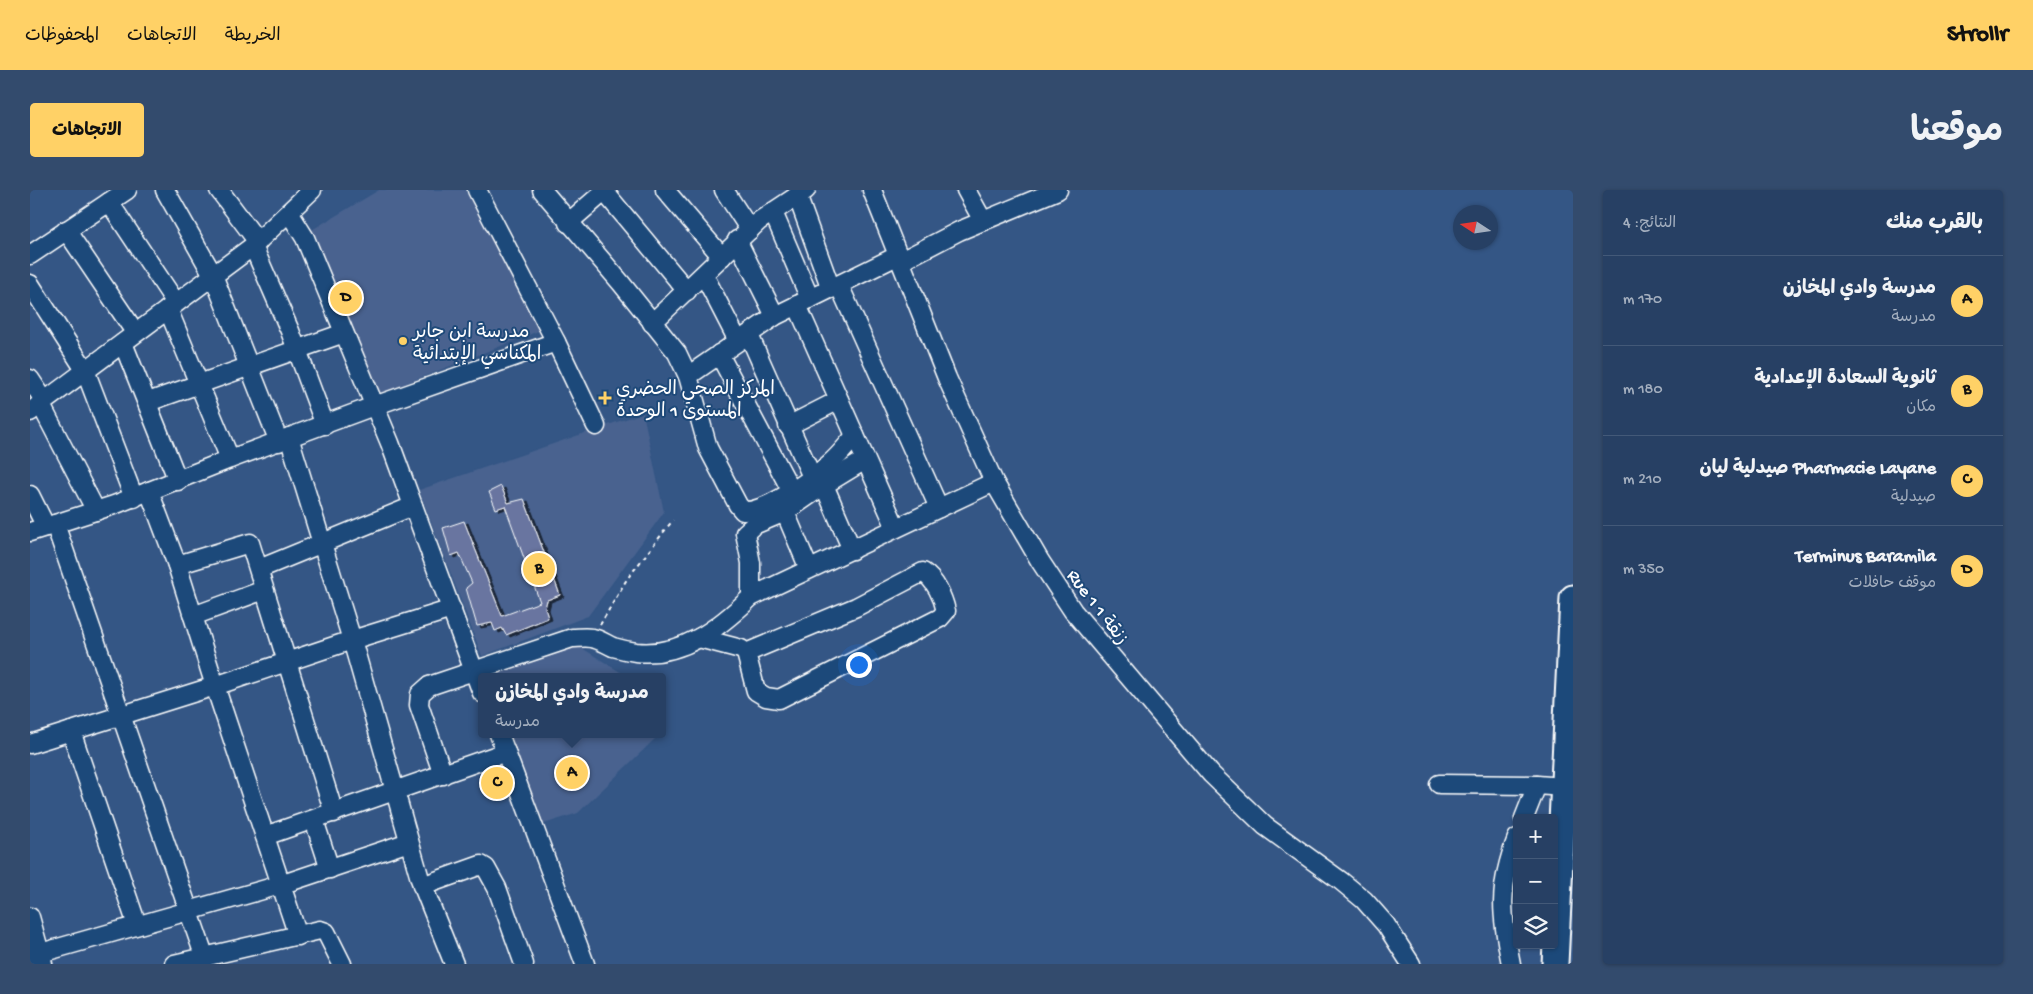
<!DOCTYPE html>
<html lang="ar">
<head>
<meta charset="utf-8">
<style>
	:root { --surface:#274064; --page:#334b6d; --text:#f1f3f6; --muted:#a4afbf; --line:#435978; --accent:#ffd166 }
	body { margin:0; font-family:"Gochi Hand","Playpen Sans Arabic",sans-serif; background:var(--page); color:var(--text); direction:rtl }
	.controls { position:absolute; right:15px; bottom:15px; display:grid; overflow:hidden; border-radius:5px; box-shadow:0 1px 4px #0004 }
	.controls button { width:45px; height:45px; display:grid; place-items:center; padding:0; border:0; border-bottom:1px solid var(--line); background:var(--surface); color:var(--text); font:25px sans-serif }
	.compass { position:absolute; left:1423px; top:15px; width:45px; height:45px; border-radius:50%; background:var(--surface); box-shadow:0 1px 4px #0004; rotate:282deg }
	.you { position:absolute; left:828px; top:474px; width:18px; height:18px; margin:-12px; border:4px solid #fff; border-radius:50%; background:#1a73e8; box-shadow:0 0 0 8px #1a73e833 }
	.badge { display:grid; place-items:center; width:32px; height:32px; border-radius:50%; background:var(--accent); color:#111; font-size:16px; font-weight:700 }
	.pin { position:absolute; translate:-50% -50%; border:2px solid #fff; box-shadow:0 1px 5px #0006 }
	.popup { position:absolute; left:448px; top:483px; width:188px; height:65px; box-sizing:border-box; display:grid; place-content:center; border-radius:5px; background:var(--surface); filter:drop-shadow(0 1px 4px #0005); font-size:16px; white-space:nowrap; color:var(--muted) }
	.popup b { font-size:19px; color:var(--text) }
	.popup::after { content:''; position:absolute; left:50%; top:100%; margin-left:-10px; border:10px solid transparent; border-top-color:var(--surface) }
	.list { margin:0; padding:0; list-style:none }
	h2 { display:flex; justify-content:space-between; align-items:center; height:65px; margin:0; padding:0 20px; font-size:21px }
	h2 small { font-size:16px; font-weight:400; color:var(--muted) }
	.list li { display:grid; grid-template-columns:32px 1fr auto; gap:15px; align-items:center; box-sizing:border-box; height:90px; padding:0 20px; border-top:1px solid var(--line) }
	.list b { display:block; font-size:19px; white-space:nowrap }
	.list p { margin:0; font-size:16px; white-space:nowrap; color:var(--muted) }
	.list em { font-size:16px; font-style:normal; color:var(--muted) }
	.icon { flex:none; width:28px; height:28px; fill:none; stroke:currentColor; stroke-width:2; stroke-linecap:round; stroke-linejoin:round }
	.map { position:relative; flex:none; width:1543px; height:774px; overflow:hidden; direction:ltr; border-radius:5px }
	header { display:flex; align-items:center; gap:30px; box-sizing:border-box; height:70px; padding:0 25px; background:var(--accent); color:#111 }
	header strong { font-size:24px }
	nav { display:flex; gap:28px; margin-inline-start:auto; font-size:18px }
	.intro { display:flex; align-items:center; justify-content:space-between; box-sizing:border-box; height:120px; padding:0 30px }
	h1 { margin:0; font-size:35px }
	.button { padding:12px 22px; border-radius:5px; background:var(--accent); color:#111; font-size:18px; font-weight:700 }
	main { display:flex; gap:30px; padding:0 30px }
	aside { flex:1; background:var(--surface); border-radius:5px; box-shadow:0 1px 4px #0004 }
	.map>svg:first-child { display:block }
</style>
</head>
<body>
<header>
<strong>Strollr</strong>
<nav><a>الخريطة</a><a>الاتجاهات</a><a>المحفوظات</a></nav>
</header>
<div class="intro"><h1>موقعنا</h1><a class="button">الاتجاهات</a></div>
<main>
<aside>
<h2>بالقرب منك<small>النتائج: 4</small></h2>
<ul class="list">
<li><span class="badge">A</span><div><b>مدرسة وادي المخازن</b><p>مدرسة</p></div><em>170 m</em></li>
<li><span class="badge">B</span><div><b>ثانوية السعادة الإعدادية</b><p>مكان</p></div><em>180 m</em></li>
<li><span class="badge">C</span><div><b>Pharmacie Layane صيدلية ليان</b><p>صيدلية</p></div><em>210 m</em></li>
<li><span class="badge">D</span><div><b>Terminus Baramila</b><p>موقف حافلات</p></div><em>350 m</em></li>
</ul>
</aside>
<div class="map">
<svg width="1543" height="774" viewBox="0 0 1543 774">
	<defs>
		<filter id="shadow"><feDropShadow dx="4" dy="2" stdDeviation="0" flood-color="#0009"/></filter>
	</defs>
	<rect width="100%" height="100%" fill="#345685"/>
	<filter id="ink" filterUnits="userSpaceOnUse"><feTurbulence type="fractalNoise" baseFrequency=".02" numOctaves="2"/><feDisplacementMap in="SourceGraphic" scale="10" xChannelSelector="R" yChannelSelector="G"/><feConvolveMatrix kernelMatrix="1 2 1 2 8 2 1 2 1" color-interpolation-filters="sRGB"/></filter>
	<g filter="url(#ink)">
		<!-- built -->
		<g fill="#48628f">
			<polygon points="349,0 435,0 511,140 347,205 280,41"/>
			<polygon points="613,223 634,322 558,426 452,466 389,300"/>
			<polygon points="544,453 598,487 456,486"/>
			<polygon points="478,544 630,544 548,623 514,634"/>
		</g>
		<!-- building -->
		<polygon fill="#6975a0" stroke="#fff" filter="url(#shadow)" points="471,296 478,313 494,309 530,405 517,410 515,418 518,428 476,445 472,438 465,441 462,433 447,436 436,398 442,393 429,363 421,366 413,338 434,331 472,426 510,412 475,316 466,319 459,302"/>
		<g fill="none" stroke-linecap="round" stroke-linejoin="round">
			<defs>
				<g id="minor">
					<polyline points="135,0 183,85 249,252"/>
					<polyline points="189,0 228,52"/>
					<polyline points="447,0 526,152 566,236"/>
					<path d="M512,0L591,93L647,163L658,186L678,258L708,315L713,321C735,323 782,289 799,274C809,266 817,255 825,246"/>
					<polyline points="573,0 657,101"/>
					<polyline points="635,0 692,67"/>
					<polyline points="694,0 720,40"/>
					<polyline points="842,0 917,188 964,292 1010,371 1043,421 1181,584 1235,636 1311,691 1334,710 1356,735 1381,774"/>
					<polyline points="936,0 953,31"/>
					<polyline points="767,5 801,99"/>
					<polyline points="79,12 146,113"/>
					<polyline points="743,22 780,109"/>
					<polyline points="260,24 275,48 360,253 452,503"/>
					<polyline points="538,33 576,0"/>
					<polyline points="36,40 105,142"/>
					<polyline points="707,50 745,126"/>
					<polyline points="223,56 260,141 295,235"/>
					<polyline points="0,65 97,0"/>
					<polyline points="871,71 929,41 1028,0"/>
					<polyline points="674,85 708,151"/>
					<polyline points="0,94 55,180 104,308"/>
					<polyline points="809,95 909,318"/>
					<polyline points="767,115 866,338"/>
					<polyline points="138,119 200,269"/>
					<polyline points="622,133 729,31 776,0"/>
					<polyline points="719,145 782,287"/>
					<polyline points="93,153 148,291"/>
					<polyline points="689,164 762,302"/>
					<polyline points="658,186 745,126 869,65"/>
					<polyline points="0,189 14,210"/>
					<polyline points="118,212 314,143"/>
					<polyline points="10,213 66,321"/>
					<polyline points="0,222 223,56 282,0"/>
					<polyline points="758,236 809,210"/>
					<polyline points="259,247 322,450 390,689 424,774"/>
					<polyline points="794,295 822,360"/>
					<polyline points="119,301 147,375 185,496 268,746"/>
					<polyline points="0,305 16,337"/>
					<polyline points="755,322 779,379"/>
					<polyline points="25,334 175,768"/>
					<polyline points="0,342 84,315 200,269 344,216 526,152"/>
					<polyline points="147,375 220,353 304,623"/>
					<polyline points="229,379 383,316"/>
					<polyline points="721,407 721,373 715,343 724,335 755,322 794,295 835,270"/>
					<polyline points="163,426 234,400"/>
					<path d="M669,448L711,459L716,463L726,501L736,507L749,509L910,428L916,421C913,407 905,390 893,382L826,417L716,463"/>
					<polyline points="41,541 107,735"/>
					<polyline points="469,544 555,774"/>
					<polyline points="0,554 185,496 322,450 422,419"/>
					<path d="M413,585L389,515L390,504L399,496L542,448C548,448 556,447 562,448C569,449 576,454 583,457C590,459 599,461 606,462C652,467 689,438 721,407L964,292"/>
					<polyline points="1409,594 1507,595 1533,597"/>
					<polyline points="1494,628 1507,595"/>
					<polyline points="284,630 300,679"/>
					<polyline points="235,646 476,562"/>
					<polyline points="392,696 451,675 456,678 467,698 494,774"/>
					<polyline points="0,727 13,774"/>
					<polyline points="0,766 250,695 379,652"/>
					<polyline points="144,774 290,740 296,742 312,774"/>
					<path d="M1481,774C1471,724 1468,697 1487,648"/>
				</g>
				<polyline id="highway" points="1525,774 1543,408"/>
			</defs>
			<!-- minor casing -->
			<use href="#minor" stroke="#fff" stroke-width="21"/>
			<!-- highway casing -->
			<use href="#highway" stroke="#fff" stroke-width="29"/>
			<!-- path -->
			<polyline stroke="#fff" stroke-width="2" stroke-dasharray="4 4" stroke-linecap="butt" points="570,435 597,389 643,330"/>
			<!-- minor -->
			<use href="#minor" stroke="#1f4a7a" stroke-width="18"/>
			<!-- highway -->
			<use href="#highway" stroke="#1f4a7a" stroke-width="25"/>
		</g>
	</g>
	<!-- markers -->
	<g fill="#ffd166" stroke="#1f4a7a" stroke-width="2">
		<circle cx="373" cy="151" r="5"/>
		<path d="M572.5 200.5h5v5h5v5h-5v5h-5v-5h-5v-5h5z"/>
	</g>
	<g text-anchor="middle" stroke-width="4" stroke-linejoin="round" paint-order="stroke">
		<!-- poi labels -->
		<g font-size="19" fill="#fff" stroke="#1f4a7a" text-anchor="start">
			<text x="383" y="147">مدرسة ابن جابر<tspan x="383" dy="22">المكناسي الإبتدائية</tspan></text>
			<text x="586" y="204">المركز الصحي الحضري<tspan x="586" dy="22">المستوى 1 الوحدة</tspan></text>
		</g>
		<!-- street labels -->
		<g font-size="19" fill="#fff" stroke="#1f4a7a">
			<text transform="translate(1069 416) rotate(53)" y="7">Rue 1 زنقة 1</text>
		</g>
	</g>
</svg>
<div class="controls">
<button>+</button>
<button>−</button>
<button><svg class="icon" aria-label="layers" viewBox="0 0 24 24"><path d="M12 4l9 5-9 5-9-5zM3 14l9 5 9-5"/></svg></button>
</div>
<svg class="compass" viewBox="-18 -18 36 36"><path d="M0-13l5 13h-10z" fill="#e53935"/><path d="M0 13l5-13h-10z" fill="#a4afbf"/></svg>
<div class="you"></div>
<div class="pin badge" style="left:542px;top:583px">A</div>
<div class="popup"><b>مدرسة وادي المخازن</b>مدرسة</div>
<div class="pin badge" style="left:509px;top:379px">B</div>
<div class="pin badge" style="left:467px;top:593px">C</div>
<div class="pin badge" style="left:316px;top:108px">D</div>
</div>
</main>
</body>
</html>
